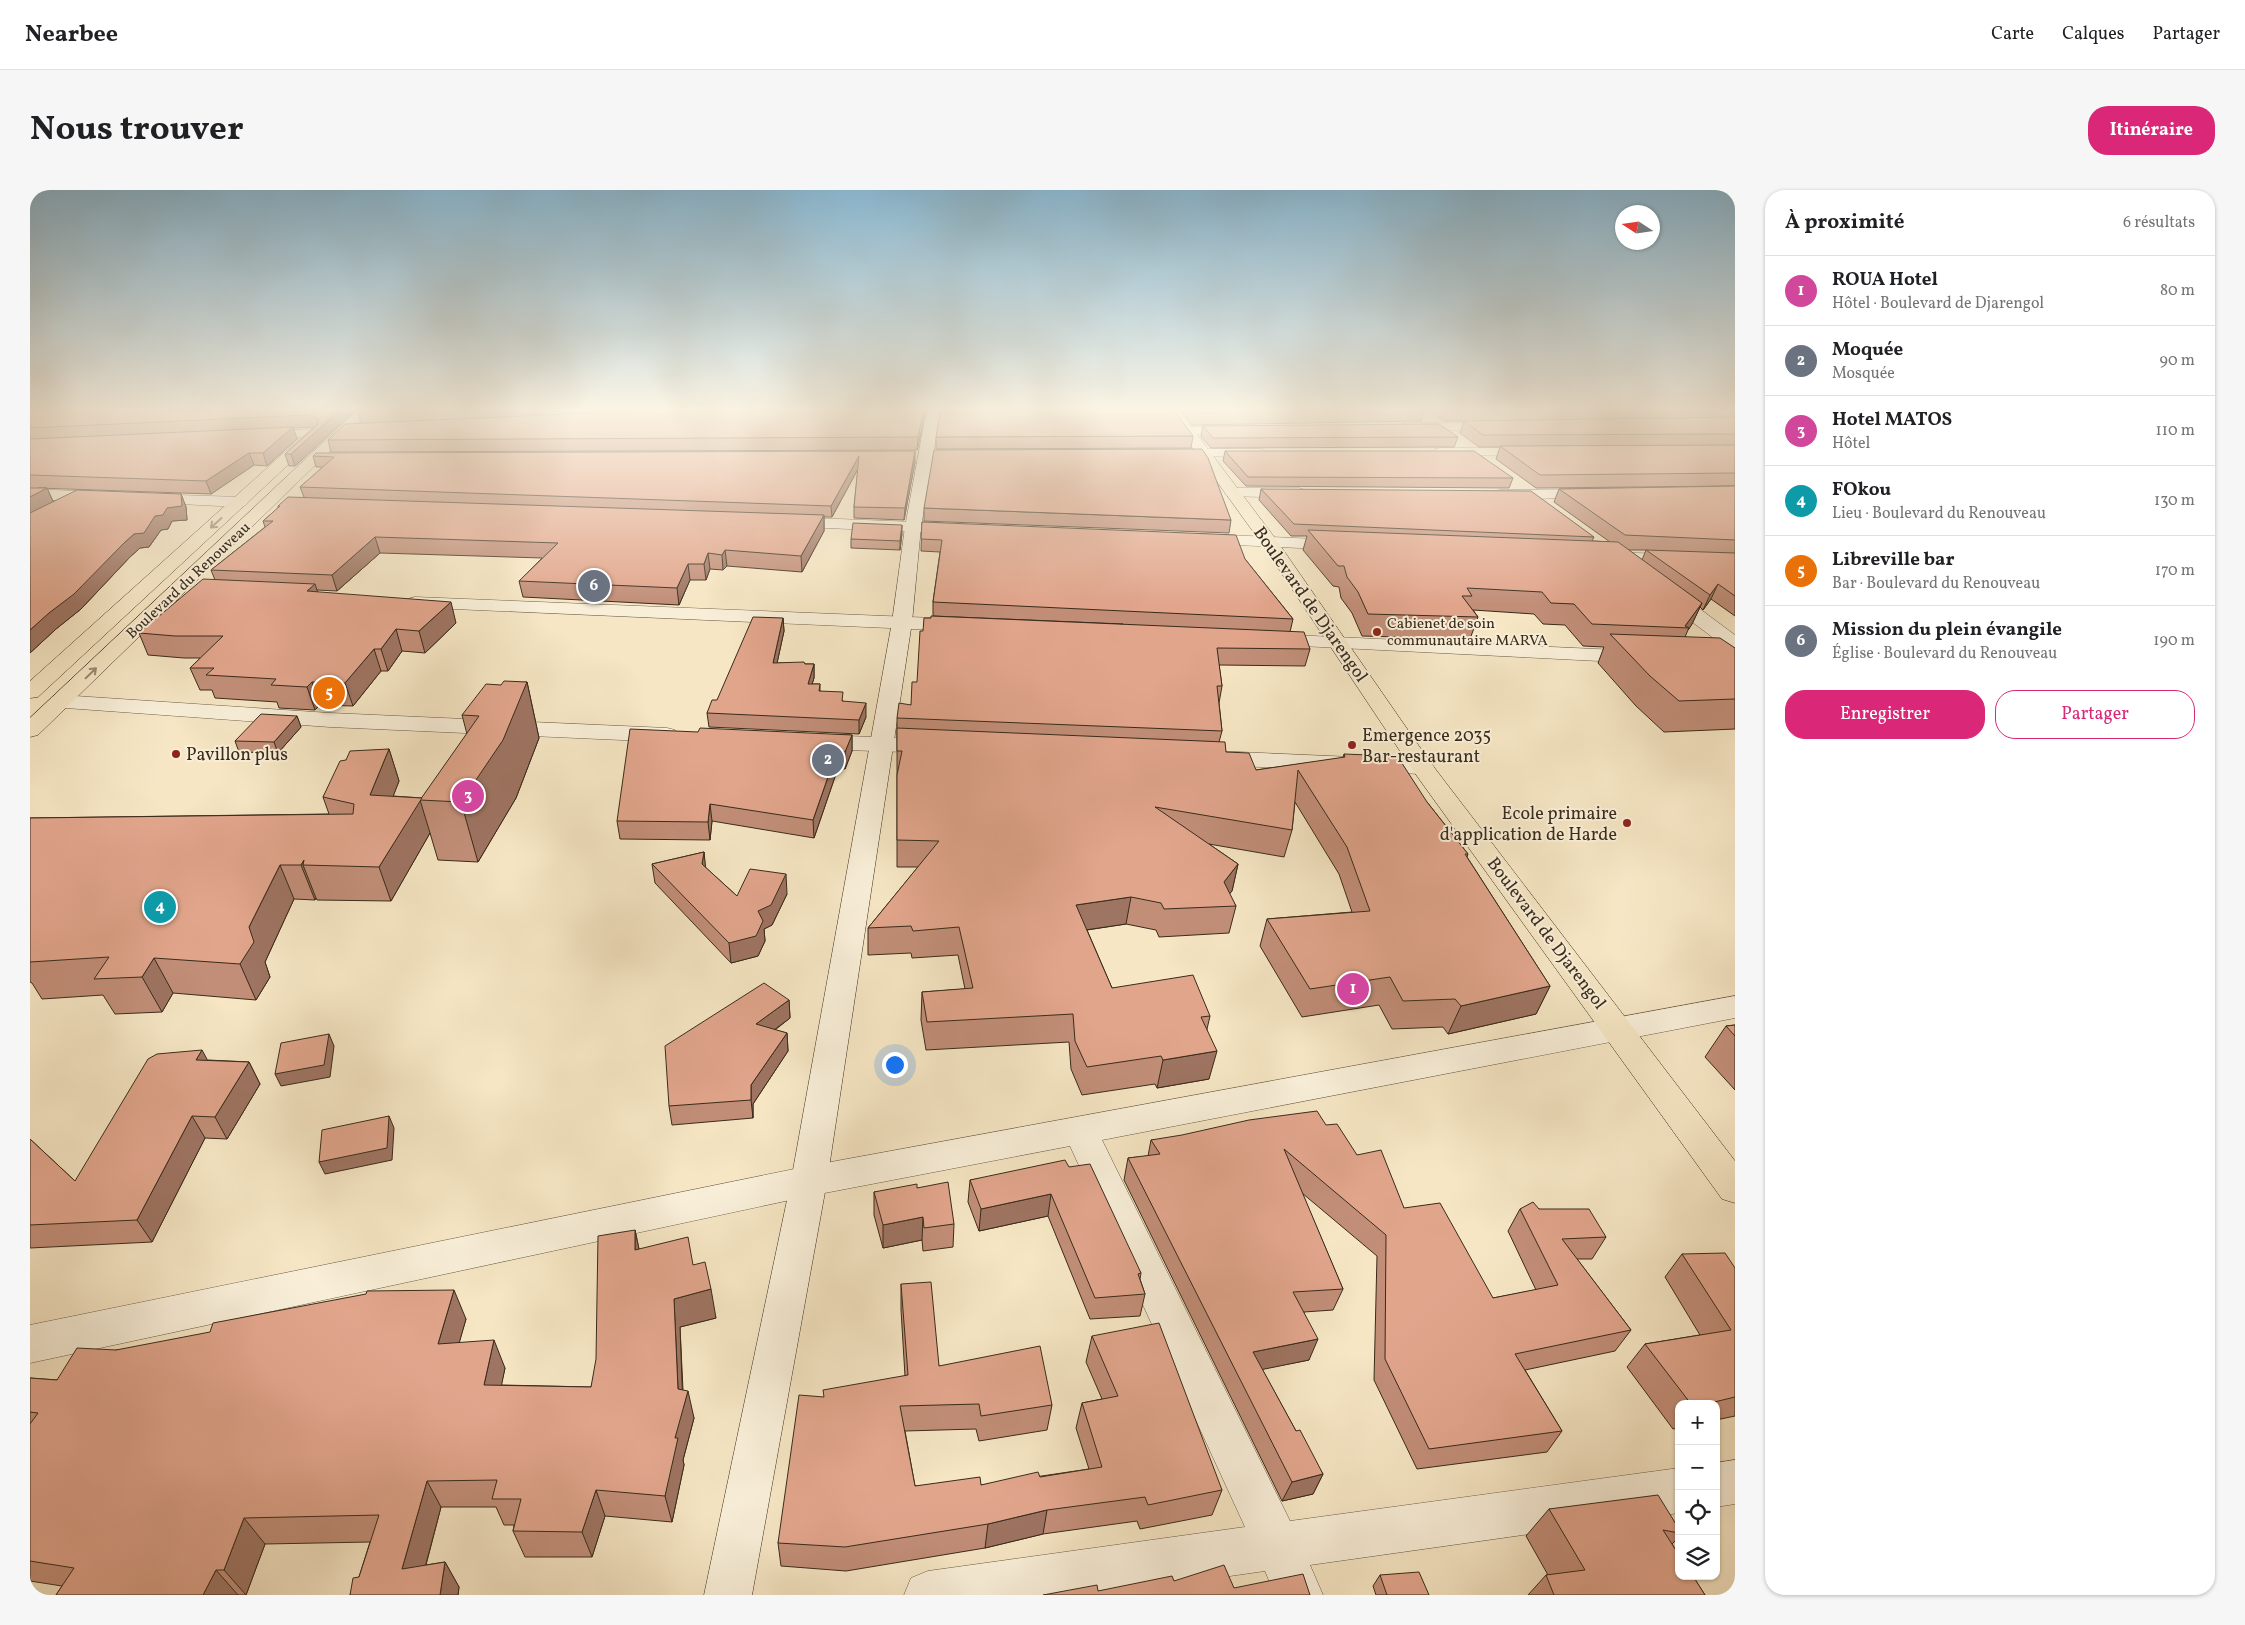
<!DOCTYPE html>
<html lang="fr">
<head>
<meta charset="utf-8">
<style>
	:root { --surface:#fff; --page:#f6f6f6; --text:#202124; --muted:#757577; --line:#e0e0e0; --accent:#db2777 }
	body { margin:0; font-family:Vollkorn,serif; background:var(--page); color:var(--text) }
	.controls { position:absolute; right:15px; bottom:15px; display:grid; overflow:hidden; border-radius:10px; box-shadow:0 1px 4px #0004 }
	.controls button { width:45px; height:45px; display:grid; place-items:center; padding:0; border:0; border-bottom:1px solid var(--line); background:var(--surface); color:var(--text); font:25px sans-serif }
	.compass { position:absolute; left:1585px; top:15px; width:45px; height:45px; border-radius:50%; background:var(--surface); box-shadow:0 1px 4px #0004; rotate:282deg }
	.you { position:absolute; left:864px; top:874px; width:18px; height:18px; margin:-12px; border:4px solid #fff; border-radius:50%; background:#1a73e8; box-shadow:0 0 0 8px #1a73e833 }
	.badge { display:grid; place-items:center; width:32px; height:32px; border-radius:50%; background:var(--accent); color:#fff; font-size:16px; font-weight:700 }
	.pin { position:absolute; translate:-50% -50%; border:2px solid #fff; box-shadow:0 1px 5px #0006 }
	.list { margin:0; padding:0; list-style:none }
	h2 { display:flex; justify-content:space-between; align-items:center; height:65px; margin:0; padding:0 20px; font-size:21px }
	h2 small { font-size:16px; font-weight:400; color:var(--muted) }
	.list li { display:grid; grid-template-columns:32px 1fr auto; gap:15px; align-items:center; box-sizing:border-box; height:70px; padding:0 20px; border-top:1px solid var(--line) }
	.list b { display:block; font-size:19px; white-space:nowrap }
	.list p { margin:0; font-size:16px; white-space:nowrap; color:var(--muted) }
	.list em { font-size:16px; font-style:normal; color:var(--muted) }
	.actions { display:flex; gap:10px; padding:15px 20px }
	.actions a { flex:1; padding:11px 0; border:1px solid var(--accent); border-radius:20px; text-align:center; font-size:18px; color:var(--accent) }
	.actions .main { background:var(--accent); color:#fff }
	.icon { flex:none; width:28px; height:28px; fill:none; stroke:currentColor; stroke-width:2; stroke-linecap:round; stroke-linejoin:round }
	.map { position:relative; flex:none; width:1705px; height:1405px; overflow:hidden; border-radius:20px }
	header { display:flex; align-items:center; gap:30px; box-sizing:border-box; height:70px; padding:0 25px; background:var(--surface); border-bottom:1px solid var(--line) }
	header strong { font-size:24px }
	nav { display:flex; gap:28px; margin-inline-start:auto; font-size:18px }
	.intro { display:flex; align-items:center; justify-content:space-between; box-sizing:border-box; height:120px; padding:0 30px }
	h1 { margin:0; font-size:35px }
	.button { padding:12px 22px; border-radius:20px; background:var(--accent); color:#fff; font-size:18px; font-weight:700 }
	main { display:flex; gap:30px; padding:0 30px }
	aside { flex:1; background:var(--surface); border-radius:20px; box-shadow:0 1px 4px #0004 }
	.map>svg:first-child { display:block }
</style>
</head>
<body>
<header>
<strong>Nearbee</strong>
<nav><a>Carte</a><a>Calques</a><a>Partager</a></nav>
</header>
<div class="intro"><h1>Nous trouver</h1><a class="button">Itinéraire</a></div>
<main>
<div class="map">
<svg width="1705" height="1405" viewBox="0 0 1705 1405">
	<rect width="100%" height="100%" fill="#f6e6c4"/>
	<filter id="stains"><feTurbulence type="fractalNoise" baseFrequency=".004" numOctaves="4"/><feColorMatrix values="0 0 0 0 .2 0 0 0 0 .09 0 0 0 0 .02 0 0 0 .5 -.17"/></filter>
	<radialGradient id="worn" r=".72"><stop offset=".6" stop-color="#630" stop-opacity="0"/><stop offset="1" stop-color="#630" stop-opacity=".3"/></radialGradient>
	<g fill="none" stroke-linecap="round" stroke-linejoin="round">
		<defs>
			<g id="minor">
				<polygon points="1377,233 1469,233 1476,237 1469,241 1372,240 1370,237 1372,234"/>
				<polygon points="1209,236 1214,237 1216,240 1214,243 1158,245 1151,241 1158,237"/>
				<polygon points="284,239 291,243 289,246 228,250 221,246 228,242"/>
				<polygon points="1410,258 1504,258 1511,262 1504,266 1405,265 1403,262 1405,259"/>
				<polygon points="1145,259 1232,259 1239,263 1232,267 1140,266 1138,263 1140,260"/>
				<polygon points="1203,298 1269,298 1275,300 1277,303 1275,306 1269,308 1197,306 1195,303 1197,300"/>
				<polygon points="0,299 71,302 77,304 79,307 77,310 71,312 0,309"/>
				<polygon points="1564,299 1570,301 1572,304 1570,307 1469,310 1463,308 1461,305 1463,302 1469,300"/>
				<polygon points="116,304 210,307 216,309 218,312 216,315 210,317 110,312 108,309 110,306"/>
				<polygon points="757,327 912,333 918,334 920,338 918,342 912,343 751,336 749,332 751,328"/>
				<polygon points="1172,344 1311,350 1317,351 1320,355 1317,359 1311,360 1166,353 1163,349 1166,345"/>
				<polygon points="1572,362 1705,366 1705,376 1566,371 1563,367 1566,363"/>
				<polygon points="1636,397 1643,399 1705,445 1705,461 1698,459 1629,407 1627,403 1629,399"/>
				<polygon points="385,407 929,429 936,431 939,435 936,439 929,441 378,417 375,413 378,409"/>
				<polygon points="1239,444 1609,461 1616,463 1619,467 1616,471 1609,473 1232,454 1229,450 1232,446"/>
				<polygon points="30,505 300,523 637,538 645,540 648,545 645,550 637,552 300,537 22,517 19,512 22,507"/>
				<polygon points="785,545 905,549 913,551 917,556 913,561 905,563 785,559 777,557 773,552 777,547"/>
				<polygon points="1185,561 1392,570 1400,572 1404,577 1400,582 1392,584 1185,575 1177,573 1173,568 1177,563"/>
				<polygon points="1705,806 1705,828 1072,950 1260,1331 1649,1278 1649,1323 1280,1375 1293,1405 1245,1405 1235,1381 1067,1405 874,1405 881,1388 898,1381 1215,1337 1040,956 779,1006 0,1173 0,1135 779,976"/>
				<polygon points="1705,1270 1705,1314 1686,1317 1686,1273"/>
			</g>
			<polygon id="secondary" points="897,218 911,218 891,337 882,432 797,991 722,1405 674,1405 761,991 862,432 875,337"/>
			<g id="primary">
				<polygon points="330,218 344,218 8,545 0,547 0,528"/>
				<polygon points="1134,218 1147,218 1245,348 1400,572 1705,971 1705,1013 1692,1009 1384,582 1232,354"/>
				<polygon points="281,242 286,243 288,246 286,249 8,507 0,508 0,491 276,243"/>
			</g>
		</defs>
		<!-- minor casing -->
		<use href="#minor" stroke="#685a44" stroke-width="1"/>
		<!-- secondary casing -->
		<use href="#secondary" stroke="#392b1a" stroke-width="1"/>
		<!-- primary casing -->
		<use href="#primary" stroke="#392b1a" stroke-width="1"/>
		<!-- minor -->
		<use href="#minor" fill="#f9efd9" fill-rule="evenodd"/>
		<!-- secondary -->
		<use href="#secondary" fill="#f9efd9" fill-rule="evenodd"/>
		<!-- primary -->
		<use href="#primary" fill="#f6e6c4" fill-rule="evenodd"/>
	</g>
	<!-- wall -->
	<g fill="#c28e78" stroke="#392b1a" fill-rule="evenodd">
		<polygon points="0,218 328,218 265,276 259,276 255,264 284,237 263,238 267,249 237,276 224,275 181,304 8,298 17,298 23,311 151,304 156,317 157,330 142,331 138,339 131,340 119,357 110,358 100,367 51,419 26,439 0,463"/>
		<polygon points="332,218 897,218 887,260 301,262 298,250 331,233 328,222"/>
		<polygon points="1149,218 1392,218 1394,219 1391,231 1162,235"/>
		<polygon points="1395,218 1705,218 1705,296 1506,298 1466,269 1470,257 1449,257 1430,243 1434,231 1414,231"/>
		<polygon points="1173,236 1428,247 1424,257 1181,258 1171,247"/>
		<polygon points="1163,246 1161,258 906,259 906,247"/>
		<polygon points="1195,261 1483,288 1479,298 1216,296 1193,271"/>
		<polygon points="283,266 885,272 874,330 824,328 824,317 828,279 802,327 794,327 794,341 772,382 697,376 693,380 680,379 676,390 660,390 649,415 493,407 489,391 512,368 350,363 307,401 287,400 287,402 426,433 395,463 372,461 358,481 351,481 323,516 290,515 285,520 249,518 247,512 185,508 182,500 170,500 160,478 170,468 154,468 118,465 109,443 185,390 181,380 235,337 233,331 248,318 248,316 274,307 270,297 293,277 286,277"/>
		<path d="M1705,296V426L1681,409L1673,420L1670,417L1662,434L1658,440L1655,447L1705,458V539L1634,542L1606,516L1568,473L1574,457L1553,456L1535,435L1513,434L1504,424L1443,420L1448,427L1440,449L1332,446L1322,423L1311,408L1309,397L1303,396L1273,360L1277,346H1261L1229,310L1231,299L1564,347L1562,351L1580,352L1524,312L1529,299ZM1598,360H1616L1612,370Z"/>
		<polygon points="894,318 1201,330 1199,343 894,331"/>
		<polygon points="892,332 1215,369 1263,429 1260,442 1280,459 1275,476 1189,475 1192,496 1189,513 1192,541 1189,552 1196,562 1226,580 1313,568 1314,564 1397,612 1438,664 1437,667 1520,796 1506,824 1418,844 1413,837 1362,839 1349,815 1272,827 1230,756 1237,729 1322,722 1309,684 1265,612 1262,640 1254,667 1179,654 1208,674 1202,701 1199,704 1206,716 1199,743 1129,747 1126,740 1096,734 1057,740 1082,798 1180,826 1177,839 1179,889 1127,898 1125,894 1052,905 1041,879 1039,852 896,860 891,830 892,802 935,799 928,765 882,768 881,763 838,765 838,738 888,677 867,677 867,528 881,515 887,492 1093,434 903,426 903,412 910,362 891,361"/>
		<polygon points="872,343 870,360 821,358 821,349"/>
		<polygon points="753,428 754,441 747,473 775,474 784,474 784,488 782,494 790,494 790,501 813,511 836,527 829,544 679,537 677,523"/>
		<polygon points="497,492 509,548 486,608 448,672 408,670 400,643 361,711 287,710 286,708 285,710 264,709 235,772 240,787 226,810 143,803 132,822 85,824 73,805 12,809 2,793 0,792 0,628 299,624 293,607 316,570 359,559 369,591 363,606 392,608 437,544 432,525 471,495"/>
		<polygon points="267,526 271,537 248,563 209,562 205,551"/>
		<polygon points="668,542 822,545 822,561 815,579 808,578 784,648 682,631 680,650 590,649 587,631"/>
		<polygon points="674,662 675,677 707,706 757,704 742,735 734,739 735,751 728,766 701,773 625,693 622,674"/>
		<polygon points="759,810 760,828 745,840 757,843 758,861 723,914 723,928 642,935 639,916"/>
		<polygon points="1705,835 1705,900 1675,867 1696,836"/>
		<polygon points="178,870 219,872 230,894 197,949 175,948 122,1052 0,1058 0,949 45,991"/>
		<polygon points="1296,935 1327,965 1374,1018 1463,1108 1506,1100 1478,1041 1490,1019 1509,1019 1576,1047 1562,1069 1547,1069 1601,1140 1585,1161 1495,1180 1532,1241 1517,1262 1387,1279 1344,1190 1347,1066 1272,1003 1313,1099 1303,1120 1274,1122 1279,1170 1232,1179 1266,1241 1293,1284 1283,1304 1252,1311 1094,990 1098,968 1118,966 1121,950"/>
		<polygon points="1039,977 1111,1083 1110,1089 1115,1104 1110,1126 1060,1129 1018,1026 949,1041 938,1012 940,990"/>
		<polygon points="887,998 924,1034 923,1057 893,1061 892,1050 853,1058 844,1025 844,1002"/>
		<polygon points="605,1040 609,1059 663,1075 686,1128 650,1137 653,1200 664,1228 653,1270 654,1275 642,1332 575,1326 562,1367 495,1367 483,1341 484,1335 474,1335 466,1317 411,1317 396,1375 415,1372 429,1397 428,1405 320,1405 329,1387 340,1352 235,1354 216,1405 26,1405 32,1396 0,1391 0,1188 27,1190 86,1160 436,1129 429,1152 475,1178 471,1195 561,1197"/>
		<polygon points="1652,1064 1705,1078 1705,1226 1686,1230 1686,1214 1649,1214 1649,1238 1643,1239 1597,1177 1615,1154 1670,1145 1635,1087"/>
		<polygon points="871,1094 909,1176 1022,1215 1017,1240 949,1251 946,1239 875,1241 885,1296 951,1295 1059,1279 1046,1238 1052,1213 1072,1209 1056,1172 1062,1146 1192,1300 1182,1325 1110,1339 1107,1331 1013,1344 955,1358 816,1381 751,1376 748,1353 794,1207 875,1186 871,1120"/>
		<polygon points="1519,1319 1649,1339 1649,1347 1642,1354 1675,1405 1498,1405 1516,1385 1518,1385 1496,1346"/>
		<polygon points="1350,1385 1399,1405 1346,1405 1343,1396"/>
	</g>
	<!-- shaded-wall -->
	<g fill="#9e7462" stroke="#392b1a">
		<polygon points="312,218 328,218 265,276 261,264"/>
		<polygon points="894,218 897,218 887,260 888,247"/>
		<polygon points="263,237 267,249 237,276 233,263"/>
		<polygon points="885,261 885,272 874,330 875,318"/>
		<polygon points="219,263 224,275 181,304 176,291"/>
		<polygon points="829,266 829,277 802,327 801,316"/>
		<polygon points="17,298 23,312 0,324 0,307"/>
		<polygon points="151,304 156,317 157,330 142,331 138,339 131,340 119,357 110,358 100,367 51,419 26,439 0,463 0,440 94,353 125,326 137,318"/>
		<polygon points="794,325 794,341 772,382 771,366"/>
		<polygon points="872,335 872,343 870,360 870,351"/>
		<polygon points="345,347 350,363 307,401 302,385"/>
		<polygon points="695,360 697,376 693,380 692,365"/>
		<polygon points="678,363 680,379 676,390 674,374"/>
		<polygon points="658,374 660,390 649,415 647,398"/>
		<polygon points="285,394 292,415 277,401"/>
		<polygon points="1688,394 1681,409 1673,420 1680,405"/>
		<polygon points="421,412 426,433 395,463 389,441"/>
		<polygon points="1672,413 1662,434 1658,440 1659,438 1655,436"/>
		<polygon points="753,428 754,441 744,487 743,473"/>
		<polygon points="366,439 372,461 358,481 351,459"/>
		<polygon points="344,459 351,481 323,516 315,493"/>
		<polygon points="784,474 784,488 778,507 778,494"/>
		<polygon points="282,492 290,515 285,520 277,497"/>
		<polygon points="497,492 509,548 486,608 448,672 431,612"/>
		<polygon points="836,513 836,527 829,544 829,530"/>
		<polygon points="267,526 271,537 248,563 244,552"/>
		<polygon points="822,545 822,561 815,579 815,562"/>
		<polygon points="359,559 369,591 351,638 340,605"/>
		<polygon points="807,561 808,578 784,648 783,630"/>
		<polygon points="390,610 400,643 361,711 349,677"/>
		<polygon points="680,614 682,631 680,650 678,632"/>
		<polygon points="674,662 676,681 672,674"/>
		<polygon points="274,670 273,675 286,708 285,710 271,675"/>
		<polygon points="1208,674 1202,701 1189,717 1194,692"/>
		<polygon points="250,675 264,709 235,772 240,787 226,810 210,774 219,737"/>
		<polygon points="756,684 757,704 742,735 734,739 735,751 728,766 701,773 699,753 728,721"/>
		<polygon points="1101,707 1096,734 1042,742 1046,715"/>
		<polygon points="124,768 143,803 132,822 112,787"/>
		<polygon points="1520,796 1506,824 1418,844 1431,816"/>
		<polygon points="759,810 760,828 728,852 726,834"/>
		<polygon points="757,843 758,861 723,914 723,928 721,910 721,895"/>
		<polygon points="299,844 304,856 300,887 251,896 245,884"/>
		<polygon points="172,860 184,882 166,870"/>
		<polygon points="1187,861 1179,889 1127,898 1133,870"/>
		<polygon points="219,872 230,894 197,949 185,927"/>
		<polygon points="162,926 175,948 122,1052 107,1030"/>
		<polygon points="359,926 364,938 362,970 295,984 289,972"/>
		<polygon points="1021,1004 1018,1026 949,1041 951,1019"/>
		<polygon points="893,1027 892,1050 853,1058 853,1035"/>
		<polygon points="605,1040 611,1069 605,1060"/>
		<polygon points="681,1099 686,1128 650,1137 653,1218 658,1201 664,1228 653,1270 654,1275 642,1332 635,1306 645,1248 648,1199 644,1109"/>
		<polygon points="424,1100 436,1129 421,1182 408,1154"/>
		<polygon points="1288,1149 1279,1170 1215,1183 1223,1162"/>
		<polygon points="464,1150 475,1178 466,1223 454,1195"/>
		<polygon points="1293,1284 1283,1304 1252,1311 1262,1292"/>
		<polygon points="397,1291 411,1317 388,1404 372,1379"/>
		<polygon points="566,1300 575,1326 562,1367 552,1342"/>
		<polygon points="1017,1320 1013,1344 955,1358 958,1334"/>
		<polygon points="214,1328 235,1354 216,1405 194,1380"/>
		<polygon points="415,1372 429,1397 428,1405 410,1405"/>
		<polygon points="186,1380 208,1405 173,1405"/>
	</g>
	<!-- building -->
	<g fill="#e1a58c" stroke="#392b1a">
		<polygon points="2,218 312,218 261,264 255,264 287,235 288,229 280,225 0,238 0,219"/>
		<polygon points="332,218 415,218 328,222"/>
		<polygon points="675,218 894,218 888,247 298,250 315,234"/>
		<polygon points="911,218 1142,218 1163,246 906,247"/>
		<polygon points="1160,218 1392,218 1394,219 1164,223"/>
		<polygon points="1415,218 1536,218 1417,219"/>
		<polygon points="1705,227 1705,244 1453,245 1434,231"/>
		<polygon points="1409,234 1428,247 1183,248 1173,236"/>
		<polygon points="263,237 233,263 219,263 176,291 0,285 0,249"/>
		<polygon points="1705,255 1705,283 1510,285 1470,256"/>
		<polygon points="1172,259 1178,268 1201,330 894,318 904,260"/>
		<polygon points="885,261 875,318 824,317 829,266 801,316 270,297 304,267 283,266 286,263"/>
		<polygon points="1195,261 1444,261 1483,288 1218,287"/>
		<polygon points="1705,296 1705,350 1595,345 1529,299"/>
		<polygon points="0,298 17,298 0,307"/>
		<polygon points="1231,299 1501,301 1564,347 1264,334"/>
		<polygon points="47,300 151,304 152,316 137,318 133,325 125,326 114,343 104,344 94,353 44,404 19,423 0,440 0,323"/>
		<polygon points="258,307 794,325 771,366 695,360 692,365 678,363 674,374 658,374 647,398 489,391 528,353 345,347 302,385 181,380 243,331 233,331 250,316 248,316"/>
		<polygon points="892,332 1206,345 1215,369 1263,429 903,412 912,350 891,349"/>
		<polygon points="823,333 872,335 870,351 821,349"/>
		<polygon points="1278,340 1588,352 1672,413 1655,436 1659,438 1562,434 1544,414 1521,413 1512,402 1437,398 1442,406 1432,406 1448,427 1338,424 1328,402 1317,387 1314,376 1308,376"/>
		<polygon points="1616,360 1705,363 1705,406 1688,394 1680,405"/>
		<polygon points="173,389 285,394 277,401 421,412 389,441 366,439 351,459 344,459 315,493 282,492 277,497 241,495 246,489 176,485 184,478 160,478 193,446 145,446 109,443"/>
		<polygon points="901,426 1274,442 1280,459 1187,458 1192,496 1187,496 1192,541 867,528 869,513 881,515 882,492 887,492 890,441 893,441 894,428 901,428"/>
		<polygon points="723,427 753,428 743,473 774,472 775,474 784,474 778,494 790,494 789,501 813,502 812,511 836,513 829,530 677,523 682,510 687,510"/>
		<polygon points="1580,444 1690,448 1705,458 1705,509 1649,511 1620,486"/>
		<polygon points="474,491 497,492 473,550 431,612 390,610 449,526 432,525 456,494 471,495"/>
		<polygon points="231,524 267,526 244,552 205,551"/>
		<polygon points="670,538 822,545 815,562 807,561 783,630 680,614 678,632 587,631 600,539 668,542"/>
		<polygon points="867,538 1195,552 1196,562 1219,563 1226,580 1315,567 1314,564 1363,566 1368,567 1397,612 1438,664 1435,664 1520,796 1431,816 1425,809 1373,811 1360,787 1280,799 1237,729 1340,721 1317,657 1268,580 1262,640 1125,617 1208,674 1194,692 1206,716 1134,719 1131,713 1101,707 1046,715 1082,798 1163,785 1180,826 1171,827 1187,861 1133,870 1131,866 1057,877 1045,851 1043,824 897,832 892,802 943,798 929,737 883,741 881,736 838,738 909,651 867,650 867,585 872,561 867,561"/>
		<polygon points="359,559 340,605 392,608 349,677 273,675 274,670 271,675 250,675 219,737 224,752 210,774 124,768 112,787 64,789 79,767 0,772 0,628 323,624 324,614 293,607 310,571 316,570 320,561"/>
		<polygon points="674,662 672,674 707,706 720,679 756,684 741,715 728,721 733,731 726,746 699,753 622,674"/>
		<polygon points="734,793 759,810 726,834 757,843 721,895 721,910 639,916 635,856"/>
		<polygon points="1705,835 1705,846 1696,836"/>
		<polygon points="299,844 294,875 245,884 251,853"/>
		<polygon points="172,860 166,870 219,872 185,927 162,926 107,1030 0,1035 0,949 45,991 118,869 127,864"/>
		<polygon points="1287,921 1296,935 1307,934 1327,965 1351,960 1374,1018 1410,1013 1463,1108 1528,1095 1490,1019 1503,1012 1509,1019 1559,1019 1576,1047 1532,1049 1601,1140 1485,1164 1532,1241 1399,1259 1355,1169 1356,1045 1254,959 1313,1099 1263,1102 1288,1149 1223,1162 1266,1241 1270,1240 1293,1284 1262,1292 1098,968 1130,964 1121,950 1152,945 1219,930"/>
		<polygon points="359,926 357,958 289,972 292,940"/>
		<polygon points="1035,970 1039,977 1060,974 1111,1083 1108,1084 1115,1104 1065,1108 1021,1004 951,1019 940,990"/>
		<polygon points="918,992 924,1034 894,1038 893,1027 853,1035 844,1002 887,994 887,998"/>
		<polygon points="605,1040 605,1060 658,1047 663,1075 675,1072 681,1099 644,1109 648,1199 658,1201 645,1248 648,1248 635,1306 566,1300 552,1342 483,1341 491,1309 462,1309 467,1290 397,1291 372,1379 415,1372 410,1405 320,1405 323,1388 329,1387 349,1325 214,1328 194,1380 186,1380 173,1405 26,1405 44,1378 0,1371 0,1234 8,1223 0,1222 0,1188 27,1190 47,1158 86,1160 180,1142 183,1133 336,1104 337,1101 424,1100 408,1154 464,1150 454,1195 561,1197 566,1169 568,1046"/>
		<polygon points="1695,1063 1705,1078 1705,1207 1676,1214 1661,1214 1615,1154 1701,1140 1652,1064"/>
		<polygon points="901,1092 909,1176 1010,1156 1022,1215 951,1226 949,1214 870,1216 885,1296 950,1287 951,1295 1008,1282 1010,1287 1072,1277 1052,1213 1088,1206 1062,1146 1129,1133 1192,1300 1118,1315 1115,1307 1017,1320 958,1334 815,1357 748,1353 769,1205 794,1207 793,1200 878,1185 871,1094"/>
		<polygon points="1628,1305 1649,1339 1649,1343 1633,1340 1649,1365 1649,1386 1663,1386 1675,1405 1524,1405 1516,1385 1555,1380 1519,1319"/>
		<polygon points="1194,1375 1204,1398 1273,1384 1280,1405 1013,1405 1067,1395 1068,1401 1142,1386 1144,1391"/>
		<polygon points="1389,1382 1399,1405 1357,1405 1350,1385"/>
	</g>
	<!-- one-way arrows -->
	<defs><path id="oneway-shaft" d="M-6 0H5M1.5-3L5.5 0L1.5 3" fill="none" stroke-width="1.6" stroke-linecap="round" stroke-linejoin="round" transform="scale(1.25)"/></defs>
	<g stroke="#98886f">
		<use href="#oneway-shaft" transform="translate(186 333) rotate(138)"/>
		<use href="#oneway-shaft" transform="translate(61 483) rotate(-44)"/>
	</g>
	<!-- sky -->
	<linearGradient id="sky" x2="0" y2="1"><stop stop-color="#8ab9d3"/><stop offset="0.53" stop-color="#fbf4e4"/><stop offset="1" stop-color="#fbf4e4" stop-opacity="0"/></linearGradient>
	<rect width="1705" height="414" fill="url(#sky)"/>
	<!-- markers -->
	<g fill="#8f2418" stroke="#f9efd9" stroke-width="2">
		<circle cx="1347" cy="442" r="5"/>
		<circle cx="1322" cy="555" r="5"/>
		<circle cx="146" cy="564" r="5"/>
		<circle cx="1597" cy="633" r="5"/>
	</g>
	<g text-anchor="middle" stroke-width="4" stroke-linejoin="round" paint-order="stroke">
		<!-- far-street labels -->
		<g font-size="15" fill="#392b1a" stroke="#f9efd9">
			<text transform="translate(158 390) rotate(-43)" y="5">Boulevard du Renouveau</text>
		</g>
		<!-- far-poi labels -->
		<g font-size="15" fill="#392b1a" stroke="#f9efd9" text-anchor="start">
			<text x="1357" y="438">Cabienet de soin<tspan x="1357" dy="17">communautaire MARVA</tspan></text>
		</g>
		<!-- street labels -->
		<g font-size="18" fill="#392b1a" stroke="#f9efd9">
			<text transform="translate(1281 414) rotate(55)" y="6">Boulevard de Djarengol</text>
			<text transform="translate(1517 743) rotate(53)" y="6">Boulevard de Djarengol</text>
		</g>
		<!-- poi labels -->
		<g font-size="18" fill="#392b1a" stroke="#f9efd9" text-anchor="start">
			<text x="1332" y="551">Emergence 2035<tspan x="1332" dy="21">Bar-restaurant</tspan></text>
			<text x="156" y="570">Pavillon plus</text>
			<text x="1587" y="629" text-anchor="end">Ecole primaire<tspan x="1587" dy="21">d'application de Harde</tspan></text>
		</g>
	</g>
	<rect width="100%" height="100%" filter="url(#stains)"/>
	<rect width="100%" height="100%" fill="url(#worn)"/>
</svg>
<div class="controls">
<button>+</button>
<button>−</button>
<button><svg class="icon" aria-label="locate" viewBox="0 0 24 24"><circle cx="12" cy="12" r="6"/><path d="M12 2v4M12 18v4M2 12h4M18 12h4"/></svg></button>
<button><svg class="icon" aria-label="layers" viewBox="0 0 24 24"><path d="M12 4l9 5-9 5-9-5zM3 14l9 5 9-5"/></svg></button>
</div>
<svg class="compass" viewBox="-18 -18 36 36"><path d="M0-13l5 13h-10z" fill="#e53935"/><path d="M0 13l5-13h-10z" fill="#757577"/></svg>
<div class="you"></div>
<div class="pin badge" style="left:1323px;top:799px;background:#d1479c">1</div>
<div class="pin badge" style="left:798px;top:570px;background:#6b7280">2</div>
<div class="pin badge" style="left:438px;top:606px;background:#d1479c">3</div>
<div class="pin badge" style="left:130px;top:717px;background:#0f9aa8">4</div>
<div class="pin badge" style="left:299px;top:503px;background:#e8710a">5</div>
<div class="pin badge" style="left:564px;top:396px;background:#6b7280">6</div>
</div>
<aside>
<h2>À proximité<small>6 résultats</small></h2>
<ul class="list">
<li><span class="badge" style="background:#d1479c">1</span><div><b>ROUA Hotel</b><p>Hôtel · Boulevard de Djarengol</p></div><em>80 m</em></li>
<li><span class="badge" style="background:#6b7280">2</span><div><b>Moquée</b><p>Mosquée</p></div><em>90 m</em></li>
<li><span class="badge" style="background:#d1479c">3</span><div><b>Hotel MATOS</b><p>Hôtel</p></div><em>110 m</em></li>
<li><span class="badge" style="background:#0f9aa8">4</span><div><b>FOkou</b><p>Lieu · Boulevard du Renouveau</p></div><em>130 m</em></li>
<li><span class="badge" style="background:#e8710a">5</span><div><b>Libreville bar</b><p>Bar · Boulevard du Renouveau</p></div><em>170 m</em></li>
<li><span class="badge" style="background:#6b7280">6</span><div><b>Mission du plein évangile</b><p>Église · Boulevard du Renouveau</p></div><em>190 m</em></li>
</ul>
<div class="actions"><a class="main">Enregistrer</a><a>Partager</a></div>
</aside>
</main>
</body>
</html>
